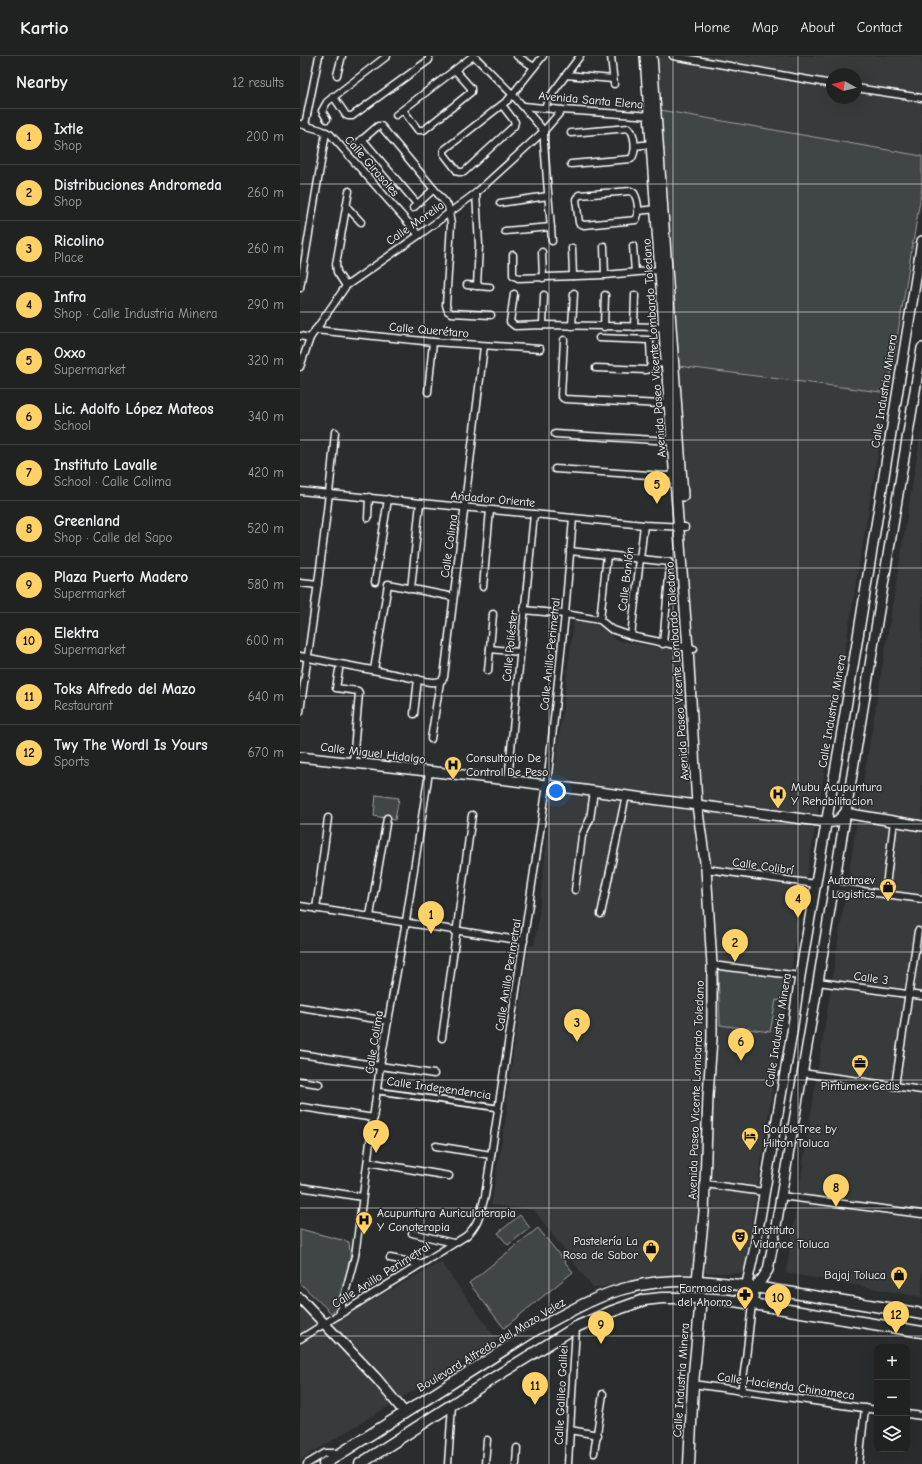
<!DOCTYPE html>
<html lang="en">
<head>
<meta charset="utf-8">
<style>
	:root { --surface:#202222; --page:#2d2f2f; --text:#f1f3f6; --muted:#a2a4a5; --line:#3d3f40; --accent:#ffd166 }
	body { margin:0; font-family:"Comic Neue",sans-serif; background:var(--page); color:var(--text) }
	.controls { position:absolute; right:12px; bottom:12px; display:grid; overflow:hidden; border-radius:8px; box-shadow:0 4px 16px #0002 }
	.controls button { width:36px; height:36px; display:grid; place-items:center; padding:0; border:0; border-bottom:1px solid var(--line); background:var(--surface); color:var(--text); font:20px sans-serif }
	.compass { position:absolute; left:526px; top:12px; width:36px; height:36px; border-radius:50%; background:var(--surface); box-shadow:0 4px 16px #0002; rotate:278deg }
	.you { position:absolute; left:256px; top:735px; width:14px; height:14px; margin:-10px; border:3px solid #fff; border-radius:50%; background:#1a73e8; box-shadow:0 0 0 6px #1a73e833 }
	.badge { display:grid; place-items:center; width:26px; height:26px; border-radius:50%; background:var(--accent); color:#111; font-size:13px; font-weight:700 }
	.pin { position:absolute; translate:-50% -33px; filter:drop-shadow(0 1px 2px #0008) }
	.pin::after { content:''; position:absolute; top:21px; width:14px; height:12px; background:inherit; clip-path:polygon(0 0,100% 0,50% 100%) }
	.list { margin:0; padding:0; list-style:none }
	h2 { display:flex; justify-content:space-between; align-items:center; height:52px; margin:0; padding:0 16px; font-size:17px }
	h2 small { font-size:13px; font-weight:400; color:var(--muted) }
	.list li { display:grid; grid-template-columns:26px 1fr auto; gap:12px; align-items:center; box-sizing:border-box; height:56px; padding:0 16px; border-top:1px solid var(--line) }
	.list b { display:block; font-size:15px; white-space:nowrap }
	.list p { margin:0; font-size:13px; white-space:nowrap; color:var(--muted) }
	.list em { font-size:13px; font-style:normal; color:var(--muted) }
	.icon { flex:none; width:22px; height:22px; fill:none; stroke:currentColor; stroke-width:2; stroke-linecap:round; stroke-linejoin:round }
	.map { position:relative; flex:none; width:622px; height:1408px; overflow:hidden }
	header { display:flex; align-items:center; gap:24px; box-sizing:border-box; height:56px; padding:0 20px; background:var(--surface); border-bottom:1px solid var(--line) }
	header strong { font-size:19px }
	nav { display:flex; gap:22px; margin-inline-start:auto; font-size:14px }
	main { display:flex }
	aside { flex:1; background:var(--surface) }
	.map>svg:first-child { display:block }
</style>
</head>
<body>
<header>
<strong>Kartio</strong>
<nav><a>Home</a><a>Map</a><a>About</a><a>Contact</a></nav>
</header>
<main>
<aside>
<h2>Nearby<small>12 results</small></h2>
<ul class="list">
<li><span class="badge">1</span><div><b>Ixtle</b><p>Shop</p></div><em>200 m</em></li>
<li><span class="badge">2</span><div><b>Distribuciones Andromeda</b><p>Shop</p></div><em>260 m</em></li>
<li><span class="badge">3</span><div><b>Ricolino</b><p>Place</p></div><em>260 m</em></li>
<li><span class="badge">4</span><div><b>Infra</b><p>Shop · Calle Industria Minera</p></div><em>290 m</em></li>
<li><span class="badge">5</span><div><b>Oxxo</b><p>Supermarket</p></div><em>320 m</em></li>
<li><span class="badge">6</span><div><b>Lic. Adolfo López Mateos</b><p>School</p></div><em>340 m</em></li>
<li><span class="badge">7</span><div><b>Instituto Lavalle</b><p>School · Calle Colima</p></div><em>420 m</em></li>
<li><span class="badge">8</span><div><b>Greenland</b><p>Shop · Calle del Sapo</p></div><em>520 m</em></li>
<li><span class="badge">9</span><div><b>Plaza Puerto Madero</b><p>Supermarket</p></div><em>580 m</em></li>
<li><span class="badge">10</span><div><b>Elektra</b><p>Supermarket</p></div><em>600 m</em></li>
<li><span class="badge">11</span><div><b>Toks Alfredo del Mazo</b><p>Restaurant</p></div><em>640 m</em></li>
<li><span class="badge">12</span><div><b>Twy The Wordl Is Yours</b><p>Sports</p></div><em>670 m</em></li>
</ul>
</aside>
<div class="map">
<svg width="622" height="1408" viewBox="0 0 622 1408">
	<rect width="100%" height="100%" fill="#2a2d2e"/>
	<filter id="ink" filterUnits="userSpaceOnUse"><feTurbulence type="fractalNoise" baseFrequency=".025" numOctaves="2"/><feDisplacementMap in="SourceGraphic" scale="8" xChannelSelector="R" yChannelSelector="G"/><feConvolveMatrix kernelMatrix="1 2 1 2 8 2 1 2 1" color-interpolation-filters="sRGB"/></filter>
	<g filter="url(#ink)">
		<!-- built -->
		<g fill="#373a3b" fill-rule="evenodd">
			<path d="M356,0H622V100L360,54ZM532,18H556V42H532Z"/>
			<polygon points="378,310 588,337 490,920 444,1217 391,1217 293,1232 234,1154 191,1149 208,1048 206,1047 229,889 234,890 238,867 253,727 274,564 302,570 316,584 384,596"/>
			<polygon points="622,370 622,1241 486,1217 560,746"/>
			<polygon points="141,1206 197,1284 0,1404 0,1247 24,1271"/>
		</g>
		<!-- green -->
		<g fill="#414445" stroke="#a0a2a2">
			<polygon points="360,54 622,100 622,132 588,337 378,310"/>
			<polygon points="76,739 99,742 95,764 74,760"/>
			<polygon points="418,913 490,920 486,945 476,944 470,976 420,969"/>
			<polygon points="220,1159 230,1172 208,1189 198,1177"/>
			<polygon points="238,1172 273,1216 204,1272 169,1227"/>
			<polygon points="0,1173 49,1186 52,1216 32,1258 0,1227"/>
		</g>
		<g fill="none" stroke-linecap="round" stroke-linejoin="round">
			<defs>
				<polyline id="pedestrian" points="77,1035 198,1052"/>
				<g id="minor">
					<polyline points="174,0 213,39 244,75"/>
					<polyline points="217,0 234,11"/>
					<polyline points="311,0 314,28"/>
					<polyline points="373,0 532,28"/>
					<polyline points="37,19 42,0"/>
					<polyline points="266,19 313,23"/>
					<polyline points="556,32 622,42"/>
					<polyline points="33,40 46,59 48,60 52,60 129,4 129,0"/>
					<polyline points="202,49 215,66 214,70 164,116 158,116 144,98 144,94 208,44 243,0"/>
					<polyline points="224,50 262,54 352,60"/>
					<polyline points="245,52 249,42 280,0"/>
					<polyline points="103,54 118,74 124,74 171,36 171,32 155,14"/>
					<polyline points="96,59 173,0"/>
					<polyline points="27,63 22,55 27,46 87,0"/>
					<polyline points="0,68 21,74 30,78 119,179"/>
					<polyline points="5,69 19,0"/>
					<polyline points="244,75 244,87 252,185"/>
					<polyline points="62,83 117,148"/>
					<polyline points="56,89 78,70 81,70 148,150 151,168 146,249 148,255 151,257 191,259"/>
					<polyline points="335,90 351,88"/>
					<path d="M271,108L331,103C337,96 335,78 329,72L271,77"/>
					<path d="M331,135L334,137C338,144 340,157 336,164L284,169L279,167L276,143L279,139Z"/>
					<polyline points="176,137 179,189 177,230"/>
					<polyline points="200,147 248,140"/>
					<polyline points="47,151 61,166"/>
					<polyline points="113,152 134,133"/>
					<polyline points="338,155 356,153"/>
					<polyline points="205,175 251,171"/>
					<polyline points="304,190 305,219"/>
					<polyline points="333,190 335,216"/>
					<polyline points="272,192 273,220"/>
					<polyline points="242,196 243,222"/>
					<polyline points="213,199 213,219 218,222 305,219 360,214"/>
					<polyline points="167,229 190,231"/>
					<polyline points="46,230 37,216 36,208 49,135"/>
					<polyline points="0,232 26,76"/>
					<polyline points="214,238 210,266 215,270 243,269 363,271"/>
					<polyline points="243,269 244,239"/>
					<polyline points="272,270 274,237"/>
					<polyline points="304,271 305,239"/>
					<polyline points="334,271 335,239"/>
					<polyline points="15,274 133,286 240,293"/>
					<polyline points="0,280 10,282"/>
					<polyline points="264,284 261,339 263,342 265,343 361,348 369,347"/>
					<polyline points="351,308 370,307"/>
					<polyline points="0,311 10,282 46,230 119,179 176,137 244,75 262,54"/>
					<polyline points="296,312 346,314 349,313 351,308 350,286 348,284 299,282"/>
					<polyline points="128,336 133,286"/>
					<polyline points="255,378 372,385"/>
					<polyline points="255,413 365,420 375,419"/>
					<polyline points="0,435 344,469 385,471"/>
					<polyline points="68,462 69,441"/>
					<polyline points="270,495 369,506 370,510 363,588"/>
					<polyline points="75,526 88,443"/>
					<polyline points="0,527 18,529"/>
					<polyline points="183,531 190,454"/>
					<polyline points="111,533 120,447"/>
					<polyline points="224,554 265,558 300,564 311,573 331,580 394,593"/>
					<polyline points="300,564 307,499"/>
					<polyline points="331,580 344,469"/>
					<polyline points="190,593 219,596"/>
					<path d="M0,600C37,608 75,614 112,622C120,624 135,629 142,624L144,621L184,290"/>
					<polyline points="39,614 36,632 58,635 59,637 53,706"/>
					<polyline points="74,614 88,528 153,541"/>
					<polyline points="188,615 193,558"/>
					<path d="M0,656C13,563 27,470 35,376"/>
					<polyline points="114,658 118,623"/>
					<polyline points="131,683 140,626"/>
					<polyline points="208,724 234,458"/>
					<polyline points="406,813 516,828"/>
					<polyline points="532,831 622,843"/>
					<polyline points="275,834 282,780 290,763 294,735"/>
					<polyline points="585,838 594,765"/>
					<polyline points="0,850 224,885"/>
					<polyline points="16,853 28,762"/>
					<polyline points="301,858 326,739"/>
					<polyline points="70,860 87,762"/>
					<polyline points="412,909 500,920"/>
					<polyline points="518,926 622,940"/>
					<polyline points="0,951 88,965"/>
					<polyline points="142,982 172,759"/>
					<polyline points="0,998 134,1018"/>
					<polyline points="502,1017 622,1034"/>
					<polyline points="0,1025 19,1028"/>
					<polyline points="595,1030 618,875"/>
					<polyline points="2,1051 74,1062"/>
					<polyline points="136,1090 191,1099"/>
					<polyline points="68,1106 149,1120"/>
					<polyline points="405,1128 464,1136"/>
					<polyline points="0,1131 62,1141"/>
					<polyline points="481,1140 622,1158"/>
					<polyline points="112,1177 153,1187"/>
					<polyline points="90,1202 121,1208"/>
					<polyline points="39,1259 55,1200 80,1010 106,865 129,716"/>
					<path d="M0,1283L166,1180C179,1168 180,1157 185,1140L247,729L265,558L273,462"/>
					<polyline points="393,1328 577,1354"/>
					<polyline points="441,1336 446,1302 452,1248"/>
					<polyline points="607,1358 622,1360"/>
					<polyline points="270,1374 298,1379"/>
					<polyline points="294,1397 303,1338"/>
					<polyline points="7,1408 25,1397 39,1397"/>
					<polyline points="148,1408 152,1349"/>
					<polyline points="185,1408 187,1384"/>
					<polyline points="216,1408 217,1392"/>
					<polyline points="268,1408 276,1271"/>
					<polyline points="559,1408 565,1352"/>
				</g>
				<g id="secondary">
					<polyline points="345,0 369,347 388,592 397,749 406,813 412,909 412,982 408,1040 404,1157 397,1224"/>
					<polyline points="352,0 383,440"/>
					<path d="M0,701L208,724L526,766C538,767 537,765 545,757"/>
					<polyline points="545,757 622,770"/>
					<polyline points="0,1242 77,1323 105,1357"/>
					<polyline points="443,1246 455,1191 492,976 500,920 556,593 622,185"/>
					<polyline points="452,1248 455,1231 462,1223 468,1214 472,1193 518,926 622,292"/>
				</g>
				<g id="primary">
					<path d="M24,1408L237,1273C267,1257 298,1238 331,1231C385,1218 434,1228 487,1236C532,1243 577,1250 622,1258"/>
					<polyline points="60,1408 187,1326 276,1271 310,1256 344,1244 362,1242 401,1242 428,1244 622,1276"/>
					<polyline points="389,1408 393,1328 401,1242"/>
				</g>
			</defs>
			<!-- pedestrian casing -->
			<use href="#pedestrian" stroke="#fff" stroke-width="8"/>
			<!-- minor casing -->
			<use href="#minor" stroke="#fff" stroke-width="9"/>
			<!-- secondary casing -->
			<use href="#secondary" stroke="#fff" stroke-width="12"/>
			<!-- primary casing -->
			<use href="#primary" stroke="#fff" stroke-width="13"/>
			<!-- pedestrian -->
			<use href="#pedestrian" stroke="#2a2d2e" stroke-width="4.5"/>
			<!-- minor -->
			<use href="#minor" stroke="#2a2d2e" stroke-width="6"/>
			<!-- secondary -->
			<use href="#secondary" stroke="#2a2d2e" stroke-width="9"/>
			<!-- primary -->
			<use href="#primary" stroke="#2a2d2e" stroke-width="10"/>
		</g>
	</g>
	<!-- grid -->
	<path fill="none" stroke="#fff" stroke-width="1" stroke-opacity="0.55" d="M124,0V1408M249,0V1408M373,0V1408M498,0V1408M0,128H622M0,256H622M0,384H622M0,512H622M0,640H622M0,768H622M0,896H622M0,1024H622M0,1152H622M0,1280H622"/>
	<!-- icons -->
	<defs>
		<symbol id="hospital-pin" viewBox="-11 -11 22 30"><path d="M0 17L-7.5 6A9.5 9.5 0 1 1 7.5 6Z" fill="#ffd166" stroke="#2a2d2e"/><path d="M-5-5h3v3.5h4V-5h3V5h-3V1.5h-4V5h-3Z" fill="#111"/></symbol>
		<symbol id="shop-pin" viewBox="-11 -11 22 30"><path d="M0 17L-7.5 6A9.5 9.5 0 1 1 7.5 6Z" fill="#ffd166" stroke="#2a2d2e"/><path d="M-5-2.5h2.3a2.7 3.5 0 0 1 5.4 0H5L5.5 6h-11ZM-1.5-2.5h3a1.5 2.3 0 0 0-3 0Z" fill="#111"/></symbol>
		<symbol id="office-pin" viewBox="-11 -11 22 30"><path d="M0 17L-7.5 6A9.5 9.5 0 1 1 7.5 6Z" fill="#ffd166" stroke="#2a2d2e"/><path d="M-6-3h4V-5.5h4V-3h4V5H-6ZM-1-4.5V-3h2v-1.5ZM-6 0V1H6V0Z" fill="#111"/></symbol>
		<symbol id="hotel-pin" viewBox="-11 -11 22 30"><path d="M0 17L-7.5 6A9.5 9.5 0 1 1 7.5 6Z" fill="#ffd166" stroke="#2a2d2e"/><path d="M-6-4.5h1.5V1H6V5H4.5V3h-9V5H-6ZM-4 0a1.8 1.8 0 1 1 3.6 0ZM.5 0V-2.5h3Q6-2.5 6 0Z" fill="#111"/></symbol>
		<symbol id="theatre-pin" viewBox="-11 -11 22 30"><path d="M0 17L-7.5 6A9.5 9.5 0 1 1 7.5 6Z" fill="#ffd166" stroke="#2a2d2e"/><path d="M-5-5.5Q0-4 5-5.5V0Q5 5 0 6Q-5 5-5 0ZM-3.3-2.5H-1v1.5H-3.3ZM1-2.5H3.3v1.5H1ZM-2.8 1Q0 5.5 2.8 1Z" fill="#111"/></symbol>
		<symbol id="pharmacy-pin" viewBox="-11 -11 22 30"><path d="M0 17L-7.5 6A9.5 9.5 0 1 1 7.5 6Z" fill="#ffd166" stroke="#2a2d2e"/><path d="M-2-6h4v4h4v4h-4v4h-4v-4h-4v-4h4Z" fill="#111"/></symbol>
	</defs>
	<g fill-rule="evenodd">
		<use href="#hospital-pin" x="143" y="699" width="20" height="27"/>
		<use href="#hospital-pin" x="468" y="728" width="20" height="27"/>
		<use href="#shop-pin" x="578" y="821" width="20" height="27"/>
		<use href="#office-pin" x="550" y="997" width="20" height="27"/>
		<use href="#hotel-pin" x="440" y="1070" width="20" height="27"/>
		<use href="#hospital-pin" x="54" y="1154" width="20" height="27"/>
		<use href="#theatre-pin" x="430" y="1171" width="20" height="27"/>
		<use href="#shop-pin" x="341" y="1182" width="20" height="27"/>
		<use href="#shop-pin" x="589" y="1209" width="20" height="27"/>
		<use href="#pharmacy-pin" x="435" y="1229" width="20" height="27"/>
	</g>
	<g text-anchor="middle" stroke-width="3" stroke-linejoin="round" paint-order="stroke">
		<!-- street labels -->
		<g font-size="12" fill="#fff" stroke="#2a2d2e">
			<text transform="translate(291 44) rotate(5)" y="4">Avenida Santa Elena</text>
			<text transform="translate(72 110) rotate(49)" y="4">Calle Girasoles</text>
			<text transform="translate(115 167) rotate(-35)" y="4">Calle Morelia</text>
			<text transform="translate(129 274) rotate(5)" y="4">Calle Querétaro</text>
			<text transform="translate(354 292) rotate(-94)" y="4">Avenida Paseo Vicente Lombardo Toledano</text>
			<text transform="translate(584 335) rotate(-81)" y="4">Calle Industria Minera</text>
			<text transform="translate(193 443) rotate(5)" y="4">Andador Oriente</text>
			<text transform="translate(149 490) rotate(-82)" y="4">Calle Colima</text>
			<text transform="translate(326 523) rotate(-83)" y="4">Calle Banlón</text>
			<text transform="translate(210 590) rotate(-84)" y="4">Calle Poliéster</text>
			<text transform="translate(250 598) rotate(-84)" y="4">Calle Anillo Perimetral</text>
			<text transform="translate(377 615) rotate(-94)" y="4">Avenida Paseo Vicente Lombardo Toledano</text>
			<text transform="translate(532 655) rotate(-80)" y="4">Calle Industria Minera</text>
			<text transform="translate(73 697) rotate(7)" y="4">Calle Miguel Hidalgo</text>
			<text transform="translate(463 810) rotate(8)" y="4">Calle Colibrí</text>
			<text transform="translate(208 919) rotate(-81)" y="4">Calle Anillo Perimetral</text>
			<text transform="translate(571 922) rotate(8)" y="4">Calle 3</text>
			<text transform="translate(478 974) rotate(-81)" y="4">Calle Industria Minera</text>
			<text transform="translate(74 986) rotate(-81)" y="4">Calle Colima</text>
			<text transform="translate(139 1032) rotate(8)" y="4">Calle Independencia</text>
			<text transform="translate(396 1034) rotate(-88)" y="4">Avenida Paseo Vicente Lombardo Toledano</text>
			<text transform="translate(81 1219) rotate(-32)" y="4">Calle Anillo Perimetral</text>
			<text transform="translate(191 1289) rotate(-31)" y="4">Boulevard Alfredo del Mazo Velez</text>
			<text transform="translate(381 1324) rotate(-86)" y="4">Calle Industria Minera</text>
			<text transform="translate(486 1330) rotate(8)" y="4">Calle Hacienda Chinameca</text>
			<text transform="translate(261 1339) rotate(-87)" y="4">Calle Galileo Galilei</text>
		</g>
		<!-- poi labels -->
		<g font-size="12" fill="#fff" stroke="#2a2d2e" text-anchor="start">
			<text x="166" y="706">Consultorio De<tspan x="166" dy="14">Control De Peso</tspan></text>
			<text x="491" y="735">Mubu Acupuntura<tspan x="491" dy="14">Y Rehabilitacion</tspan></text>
			<text x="575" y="828" text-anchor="end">Autotraev<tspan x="575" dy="14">Logistics</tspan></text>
			<text x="560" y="1034" text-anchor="middle">Pintumex Cedis</text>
			<text x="463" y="1077">DoubleTree by<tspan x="463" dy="14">Hilton Toluca</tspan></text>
			<text x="77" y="1161">Acupuntura Auriculoterapia<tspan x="77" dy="14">Y Conoterapia</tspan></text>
			<text x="453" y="1178">Instituto<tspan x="453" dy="14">Vidance Toluca</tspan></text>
			<text x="338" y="1189" text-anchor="end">Pastelería La<tspan x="338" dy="14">Rosa de Sabor</tspan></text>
			<text x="586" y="1223" text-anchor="end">Bajaj Toluca</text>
			<text x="432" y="1236" text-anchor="end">Farmacias<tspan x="432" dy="14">del Ahorro</tspan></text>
		</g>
	</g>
</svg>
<div class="controls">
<button>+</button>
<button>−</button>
<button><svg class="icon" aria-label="layers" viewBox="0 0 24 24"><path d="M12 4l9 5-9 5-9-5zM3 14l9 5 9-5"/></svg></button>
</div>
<svg class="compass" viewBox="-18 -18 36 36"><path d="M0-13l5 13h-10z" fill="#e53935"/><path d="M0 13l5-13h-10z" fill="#a2a4a5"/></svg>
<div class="you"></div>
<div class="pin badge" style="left:131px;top:878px">1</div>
<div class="pin badge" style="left:435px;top:906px">2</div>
<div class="pin badge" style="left:277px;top:986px">3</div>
<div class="pin badge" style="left:498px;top:862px">4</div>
<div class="pin badge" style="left:357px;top:448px">5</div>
<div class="pin badge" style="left:441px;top:1005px">6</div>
<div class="pin badge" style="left:76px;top:1097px">7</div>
<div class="pin badge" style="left:536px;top:1151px">8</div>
<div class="pin badge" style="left:301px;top:1288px">9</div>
<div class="pin badge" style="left:478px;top:1261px">10</div>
<div class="pin badge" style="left:235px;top:1349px">11</div>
<div class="pin badge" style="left:596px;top:1278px">12</div>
</div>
</main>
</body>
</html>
